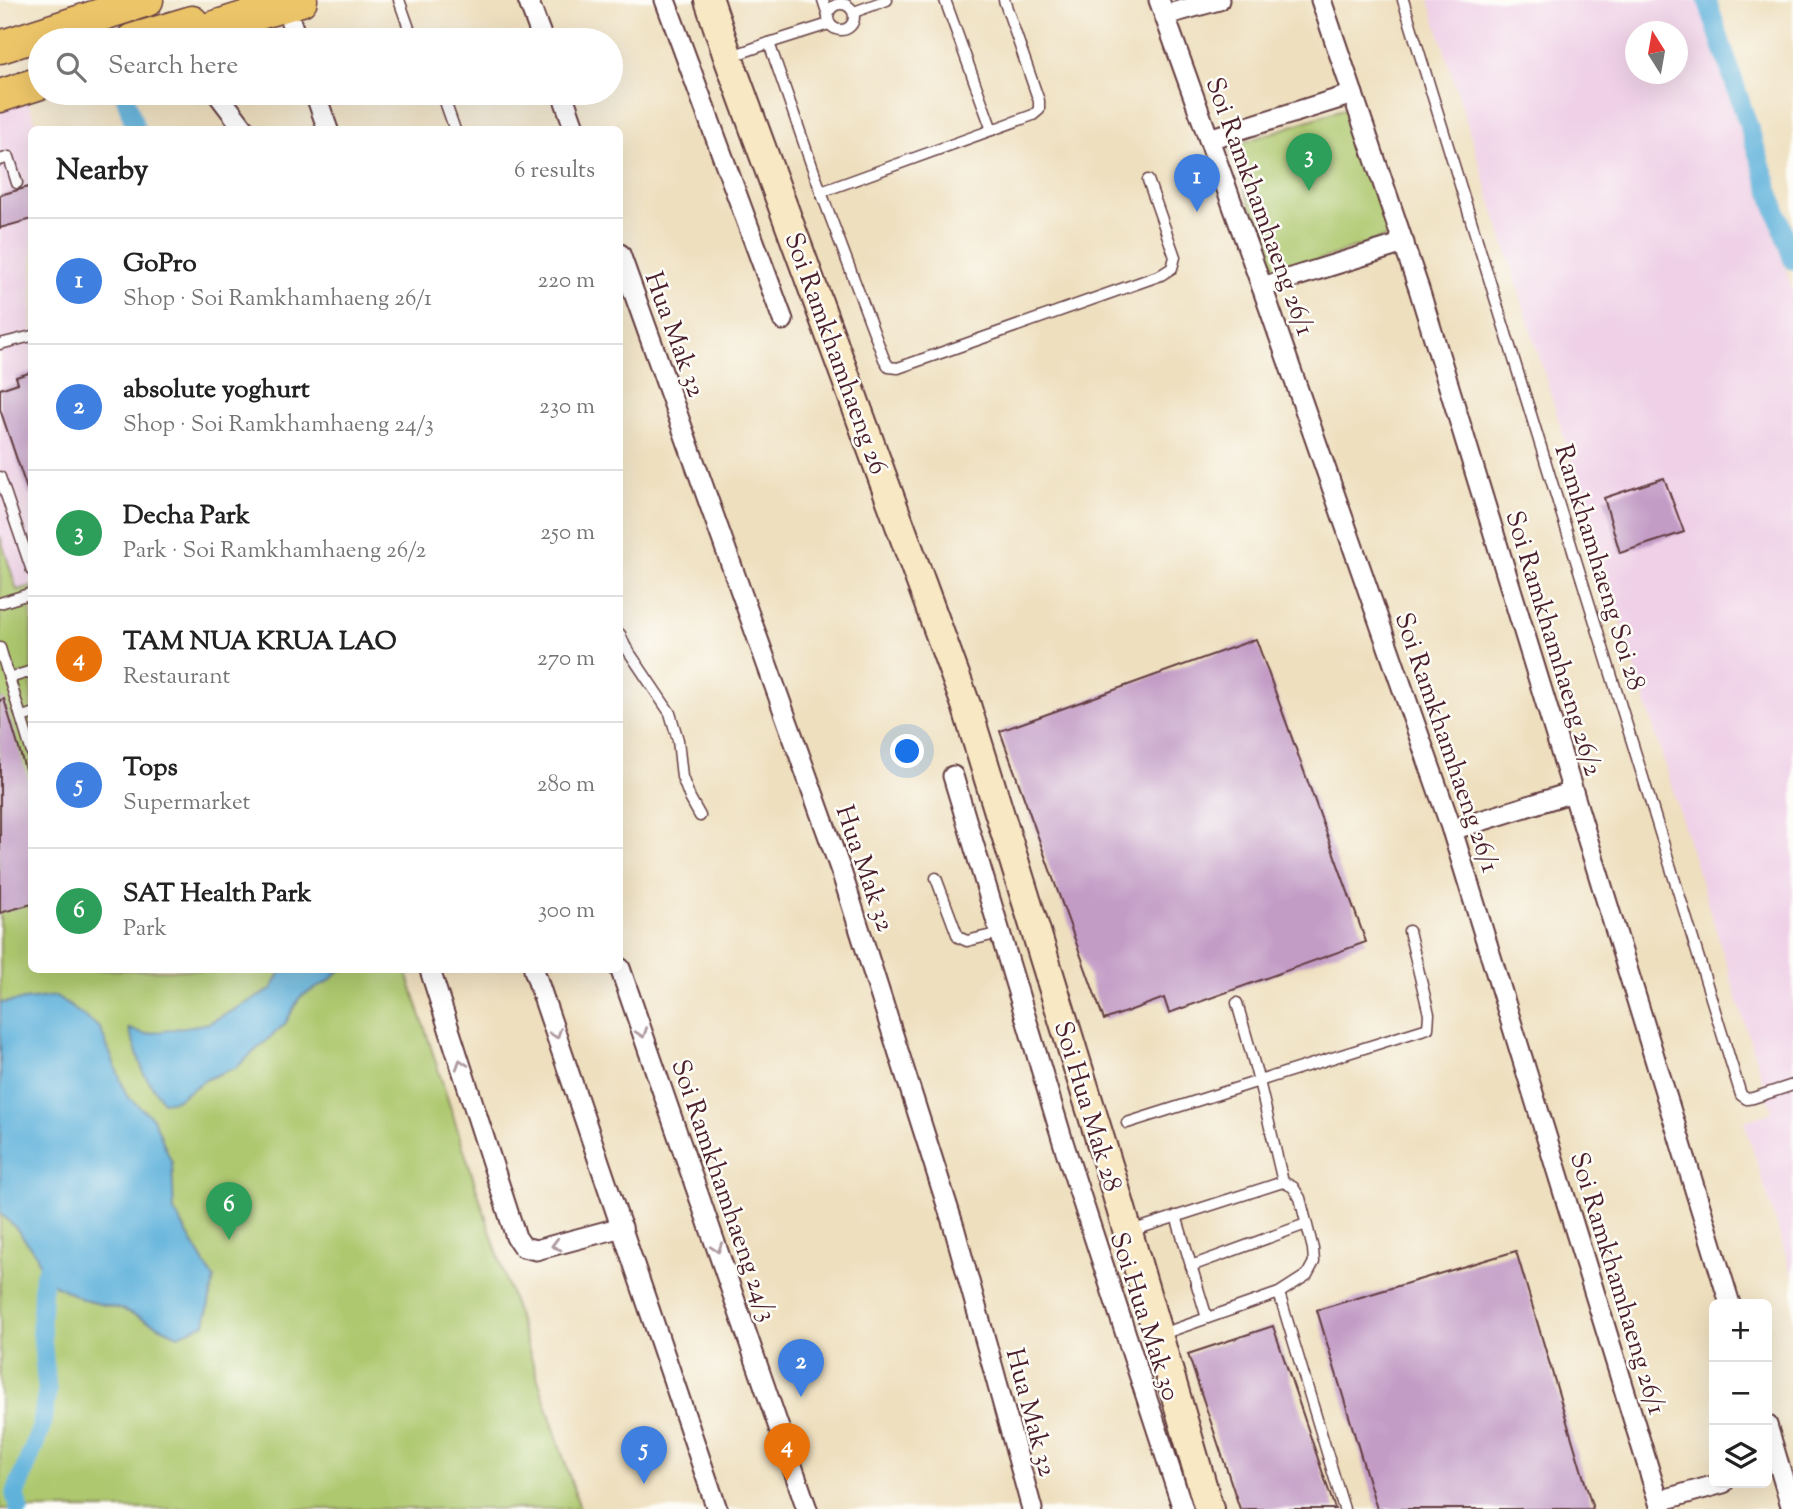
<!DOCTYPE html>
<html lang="en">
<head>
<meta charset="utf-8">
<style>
	:root { --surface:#fff; --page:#f6f6f6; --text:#222; --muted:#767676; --line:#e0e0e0; --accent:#d93025 }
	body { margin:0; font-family:"Sorts Mill Goudy",serif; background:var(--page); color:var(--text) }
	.controls { position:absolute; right:21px; bottom:21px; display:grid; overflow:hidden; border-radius:10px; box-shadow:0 7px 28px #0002 }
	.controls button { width:63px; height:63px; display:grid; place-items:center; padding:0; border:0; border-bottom:2px solid var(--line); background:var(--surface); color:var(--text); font:35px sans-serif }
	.compass { position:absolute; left:1625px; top:21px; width:63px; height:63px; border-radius:50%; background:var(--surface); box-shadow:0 7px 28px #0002; rotate:349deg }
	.you { position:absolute; left:908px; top:752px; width:24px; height:24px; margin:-18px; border:5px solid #fff; border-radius:50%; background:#1a73e8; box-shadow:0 0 0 10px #1a73e833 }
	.badge { display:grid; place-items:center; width:46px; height:46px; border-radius:50%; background:var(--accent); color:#fff; font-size:23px; font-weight:700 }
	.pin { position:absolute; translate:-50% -58px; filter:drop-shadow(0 2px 4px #0008) }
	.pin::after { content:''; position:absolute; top:37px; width:24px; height:21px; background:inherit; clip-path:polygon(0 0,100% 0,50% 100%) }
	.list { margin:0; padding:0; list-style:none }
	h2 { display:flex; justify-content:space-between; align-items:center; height:91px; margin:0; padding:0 28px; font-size:30px }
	h2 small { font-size:23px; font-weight:400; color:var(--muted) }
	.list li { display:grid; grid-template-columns:46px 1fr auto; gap:21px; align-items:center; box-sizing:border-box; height:126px; padding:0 28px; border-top:2px solid var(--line) }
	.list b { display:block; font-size:26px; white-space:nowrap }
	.list p { margin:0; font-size:23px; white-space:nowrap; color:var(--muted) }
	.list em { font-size:23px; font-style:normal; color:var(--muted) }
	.icon { flex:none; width:38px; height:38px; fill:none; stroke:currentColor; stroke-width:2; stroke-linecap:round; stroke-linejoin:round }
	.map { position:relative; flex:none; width:1793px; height:1509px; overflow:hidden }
	.search { position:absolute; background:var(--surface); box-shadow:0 7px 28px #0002; left:28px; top:28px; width:595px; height:77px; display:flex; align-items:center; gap:18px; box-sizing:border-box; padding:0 24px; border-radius:38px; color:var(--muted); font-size:26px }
	.panel { position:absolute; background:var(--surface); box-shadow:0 7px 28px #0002; left:28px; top:126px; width:595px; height:847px; border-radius:10px }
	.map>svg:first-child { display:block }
</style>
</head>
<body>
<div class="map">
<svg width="1793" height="1509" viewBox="0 0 1793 1509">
	<rect width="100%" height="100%" fill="#fdfcf7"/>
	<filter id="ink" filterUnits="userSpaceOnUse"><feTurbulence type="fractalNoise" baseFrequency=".0143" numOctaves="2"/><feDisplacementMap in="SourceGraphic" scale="14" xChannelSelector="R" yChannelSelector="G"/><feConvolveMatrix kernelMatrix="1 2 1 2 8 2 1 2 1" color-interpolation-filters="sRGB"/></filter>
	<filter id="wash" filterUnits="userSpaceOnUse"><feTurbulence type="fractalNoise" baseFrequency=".00686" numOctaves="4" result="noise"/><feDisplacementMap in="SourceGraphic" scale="28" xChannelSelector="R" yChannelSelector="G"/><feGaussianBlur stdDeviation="1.57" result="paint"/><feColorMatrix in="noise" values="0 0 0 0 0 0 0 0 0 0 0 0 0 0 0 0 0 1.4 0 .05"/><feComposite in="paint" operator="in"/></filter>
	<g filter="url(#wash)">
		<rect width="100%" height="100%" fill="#eedfbe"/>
		<!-- built -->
		<g fill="#efd0e7" fill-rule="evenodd">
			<path d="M1429,0H1697L1793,292V1278L1744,1121L1772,1112ZM1636,32H1678V74H1636Z"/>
			<polygon points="26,96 38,129 32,130 32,586 17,591 0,535 0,105"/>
		</g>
		<!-- green -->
		<g fill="#adc86e" stroke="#7c744c" stroke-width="2">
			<polygon points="1345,108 1389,236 1274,275 1230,147"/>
			<polygon points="0,536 17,590 31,586 32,970 406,970 580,1509 0,1509"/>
		</g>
		<!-- water -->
		<g fill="#60b2db" stroke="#556883" stroke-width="2">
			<polygon points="282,970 340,970 329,981 300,997 285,1024 237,1067 207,1079 176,1100 163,1102 144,1074 129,1029 146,1034 209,1023 271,990"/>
			<polygon points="56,996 100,1028 127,1096 153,1118 172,1163 174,1211 214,1279 205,1324 178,1335 124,1310 84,1300 43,1279 37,1256 15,1227 0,1213 0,1003"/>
		</g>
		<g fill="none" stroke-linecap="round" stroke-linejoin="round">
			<!-- canal -->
			<g stroke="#60b2db" stroke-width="19">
				<polyline points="1707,0 1793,261"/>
				<polyline points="124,93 136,130"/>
				<polyline points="19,1509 15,1495 41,1428 47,1391 41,1325 43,1279 52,1257"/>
			</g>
		</g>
		<g id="blocks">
			<!-- building -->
			<g fill="#c39cc6">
				<polygon points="32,186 32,219 0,228 0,195"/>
				<polygon points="32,372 32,494 29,495 0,409 0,389 18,383 16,377"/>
				<polygon points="1664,478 1684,532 1620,553 1604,498"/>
				<polygon points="1256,639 1366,942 1169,1013 1164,998 1104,1020 1000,731"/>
				<polygon points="4,699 32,792 32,904 0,913 0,700"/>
				<polygon points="1516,1251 1593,1509 1377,1509 1317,1310"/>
				<polygon points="1273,1326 1335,1509 1240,1509 1188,1354"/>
			</g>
		</g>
	</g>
	<g filter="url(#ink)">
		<use href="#blocks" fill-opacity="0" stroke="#633c41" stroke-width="2"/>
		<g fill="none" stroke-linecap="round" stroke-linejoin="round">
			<defs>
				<g id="lane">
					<polyline points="399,0 411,34 418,40"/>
					<polyline points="823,0 828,15"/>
					<polyline points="945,0 992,130"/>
					<polyline points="1403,0 1741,1095 1747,1099 1753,1098 1793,1085"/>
					<circle cx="841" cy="17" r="13"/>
					<polyline points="854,12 887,0"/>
					<polyline points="769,43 829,24"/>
					<polyline points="729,57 769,43 821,192 1033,115 1039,110 1039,101 1004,0"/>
					<polyline points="442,93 455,130"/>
					<polyline points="0,160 9,157 17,183"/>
					<polyline points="821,192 884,359 889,367 898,368 1161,275 1172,268 1175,257 1148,180"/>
					<polyline points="0,344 32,336"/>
					<polyline points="0,477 32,571"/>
					<polyline points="0,603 32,593"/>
					<polyline points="620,634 625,646 670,713 678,740 682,777 690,798 700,816"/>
					<polyline points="0,648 32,753"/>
					<polyline points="9,678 32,671"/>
					<polyline points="21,717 32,714"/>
					<polyline points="936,878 958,937 967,941 1000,933"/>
					<polyline points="1237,1003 1259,1081 1428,1028 1429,1014 1409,931"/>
					<polyline points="1127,1123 1259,1081 1283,1182"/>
					<polyline points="1176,1216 1207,1318"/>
					<polyline points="1131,1231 1283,1182 1293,1187 1300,1198 1313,1249 1314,1262 1307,1275 1279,1293 1162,1334"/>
					<polyline points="1191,1266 1306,1224"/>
					<polyline points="1279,1293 1344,1509"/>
				</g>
				<g id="street">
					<polyline points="528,0 543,40"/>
					<polyline points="665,0 783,320"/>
					<polyline points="1159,0 1262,287 1452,830 1661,1509"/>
					<polyline points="1321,0 1419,289 1730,1304"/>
					<polyline points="285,5 297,40"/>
					<polyline points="1165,15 1219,0"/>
					<polyline points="217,93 245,130"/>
					<polyline points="315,93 328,130"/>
					<polyline points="562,93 575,130"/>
					<polyline points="1209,139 1353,94"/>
					<polyline points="620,254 842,874 954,1227 1032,1509"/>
					<polyline points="1262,287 1404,243"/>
					<polyline points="953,776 1064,1145 1183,1509"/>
					<polyline points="1452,830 1573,792"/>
					<polyline points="620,968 807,1509"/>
					<polyline points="430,970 516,1237 523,1247 536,1250 622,1227"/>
					<polyline points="534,970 717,1509"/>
					<polyline points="1767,1425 1792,1509"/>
					<polyline points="1659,1501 1723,1483"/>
				</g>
				<polyline id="secondary" points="709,0 728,57 966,705 1112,1178 1209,1509"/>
				<g id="primary">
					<polyline points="132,40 192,22"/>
					<polyline points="173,40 301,0"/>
					<polyline points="0,47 147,0"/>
					<polyline points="0,96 40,83"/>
				</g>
			</defs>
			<!-- lane casing -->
			<use href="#lane" stroke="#633c41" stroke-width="13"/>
			<!-- street casing -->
			<use href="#street" stroke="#633c41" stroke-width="23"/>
			<!-- secondary casing -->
			<use href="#secondary" stroke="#633c41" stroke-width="32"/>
			<!-- primary casing -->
			<use href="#primary" stroke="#633c41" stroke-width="35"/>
			<!-- lane -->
			<use href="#lane" stroke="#fff" stroke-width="10"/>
			<!-- street -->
			<use href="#street" stroke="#fff" stroke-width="19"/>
			<!-- secondary -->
			<use href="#secondary" stroke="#f8e8c3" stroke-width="28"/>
			<!-- primary -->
			<use href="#primary" stroke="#edc569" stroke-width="32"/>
		</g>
		<!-- one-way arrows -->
		<defs><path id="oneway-chevron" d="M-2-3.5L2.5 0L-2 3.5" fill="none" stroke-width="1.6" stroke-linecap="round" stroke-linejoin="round" transform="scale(1.75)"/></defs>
		<g stroke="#ae9aa0">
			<use href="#oneway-chevron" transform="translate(642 1033) rotate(71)"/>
			<use href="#oneway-chevron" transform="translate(556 1034) rotate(71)"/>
			<use href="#oneway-chevron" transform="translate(461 1064) rotate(-108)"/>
			<use href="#oneway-chevron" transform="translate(556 1245) rotate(165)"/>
			<use href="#oneway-chevron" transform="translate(717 1248) rotate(71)"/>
		</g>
	</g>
	<g text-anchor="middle" stroke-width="5" stroke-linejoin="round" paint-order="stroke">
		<!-- street labels -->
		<g font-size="26" fill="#4a1f2b" stroke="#fdfcf7">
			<text transform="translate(1261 206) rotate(70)" y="9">Soi Ramkhamhaeng 26/1</text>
			<text transform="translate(676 334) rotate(70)" y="9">Hua Mak 32</text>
			<text transform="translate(837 353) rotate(70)" y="9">Soi Ramkhamhaeng 26</text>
			<text transform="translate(1601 567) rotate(73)" y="9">Ramkhamhaeng Soi 28</text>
			<text transform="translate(1555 643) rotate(73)" y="9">Soi Ramkhamhaeng 26/2</text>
			<text transform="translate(1448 742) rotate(71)" y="9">Soi Ramkhamhaeng 26/1</text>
			<text transform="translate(866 868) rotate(71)" y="9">Hua Mak 32</text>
			<text transform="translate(1089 1106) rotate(73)" y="9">Soi Hua Mak 28</text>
			<text transform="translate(725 1190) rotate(71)" y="9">Soi Ramkhamhaeng 24/3</text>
			<text transform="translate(1619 1283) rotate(73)" y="9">Soi Ramkhamhaeng 26/1</text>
			<text transform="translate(1146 1316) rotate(72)" y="9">Soi Hua Mak 30</text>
			<text transform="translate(1032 1412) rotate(75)" y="9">Hua Mak 32</text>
		</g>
	</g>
</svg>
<div class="controls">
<button>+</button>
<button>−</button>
<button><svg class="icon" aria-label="layers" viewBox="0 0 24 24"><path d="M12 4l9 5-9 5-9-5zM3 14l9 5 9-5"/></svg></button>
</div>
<svg class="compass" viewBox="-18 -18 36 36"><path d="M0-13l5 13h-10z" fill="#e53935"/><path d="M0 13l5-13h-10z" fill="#767676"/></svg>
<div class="you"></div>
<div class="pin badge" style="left:1197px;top:212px;background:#3f7fe0">1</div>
<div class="pin badge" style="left:801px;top:1397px;background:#3f7fe0">2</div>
<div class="pin badge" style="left:1309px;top:191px;background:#2e9e5b">3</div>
<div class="pin badge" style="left:787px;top:1481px;background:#e8710a">4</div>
<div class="pin badge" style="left:644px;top:1484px;background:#3f7fe0">5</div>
<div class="pin badge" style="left:229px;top:1240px;background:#2e9e5b">6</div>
<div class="search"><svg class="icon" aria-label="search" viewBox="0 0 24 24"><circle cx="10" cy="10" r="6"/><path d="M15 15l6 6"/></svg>Search here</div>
<section class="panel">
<h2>Nearby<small>6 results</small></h2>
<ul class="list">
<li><span class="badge" style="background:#3f7fe0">1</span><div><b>GoPro</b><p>Shop · Soi Ramkhamhaeng 26/1</p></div><em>220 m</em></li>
<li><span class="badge" style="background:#3f7fe0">2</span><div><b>absolute yoghurt</b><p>Shop · Soi Ramkhamhaeng 24/3</p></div><em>230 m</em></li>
<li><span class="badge" style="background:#2e9e5b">3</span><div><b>Decha Park</b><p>Park · Soi Ramkhamhaeng 26/2</p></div><em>250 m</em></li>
<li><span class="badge" style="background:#e8710a">4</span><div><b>TAM NUA KRUA LAO</b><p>Restaurant</p></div><em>270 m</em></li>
<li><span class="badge" style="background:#3f7fe0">5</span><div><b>Tops</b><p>Supermarket</p></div><em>280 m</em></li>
<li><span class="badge" style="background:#2e9e5b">6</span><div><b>SAT Health Park</b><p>Park</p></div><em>300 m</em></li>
</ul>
</section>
</div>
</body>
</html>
